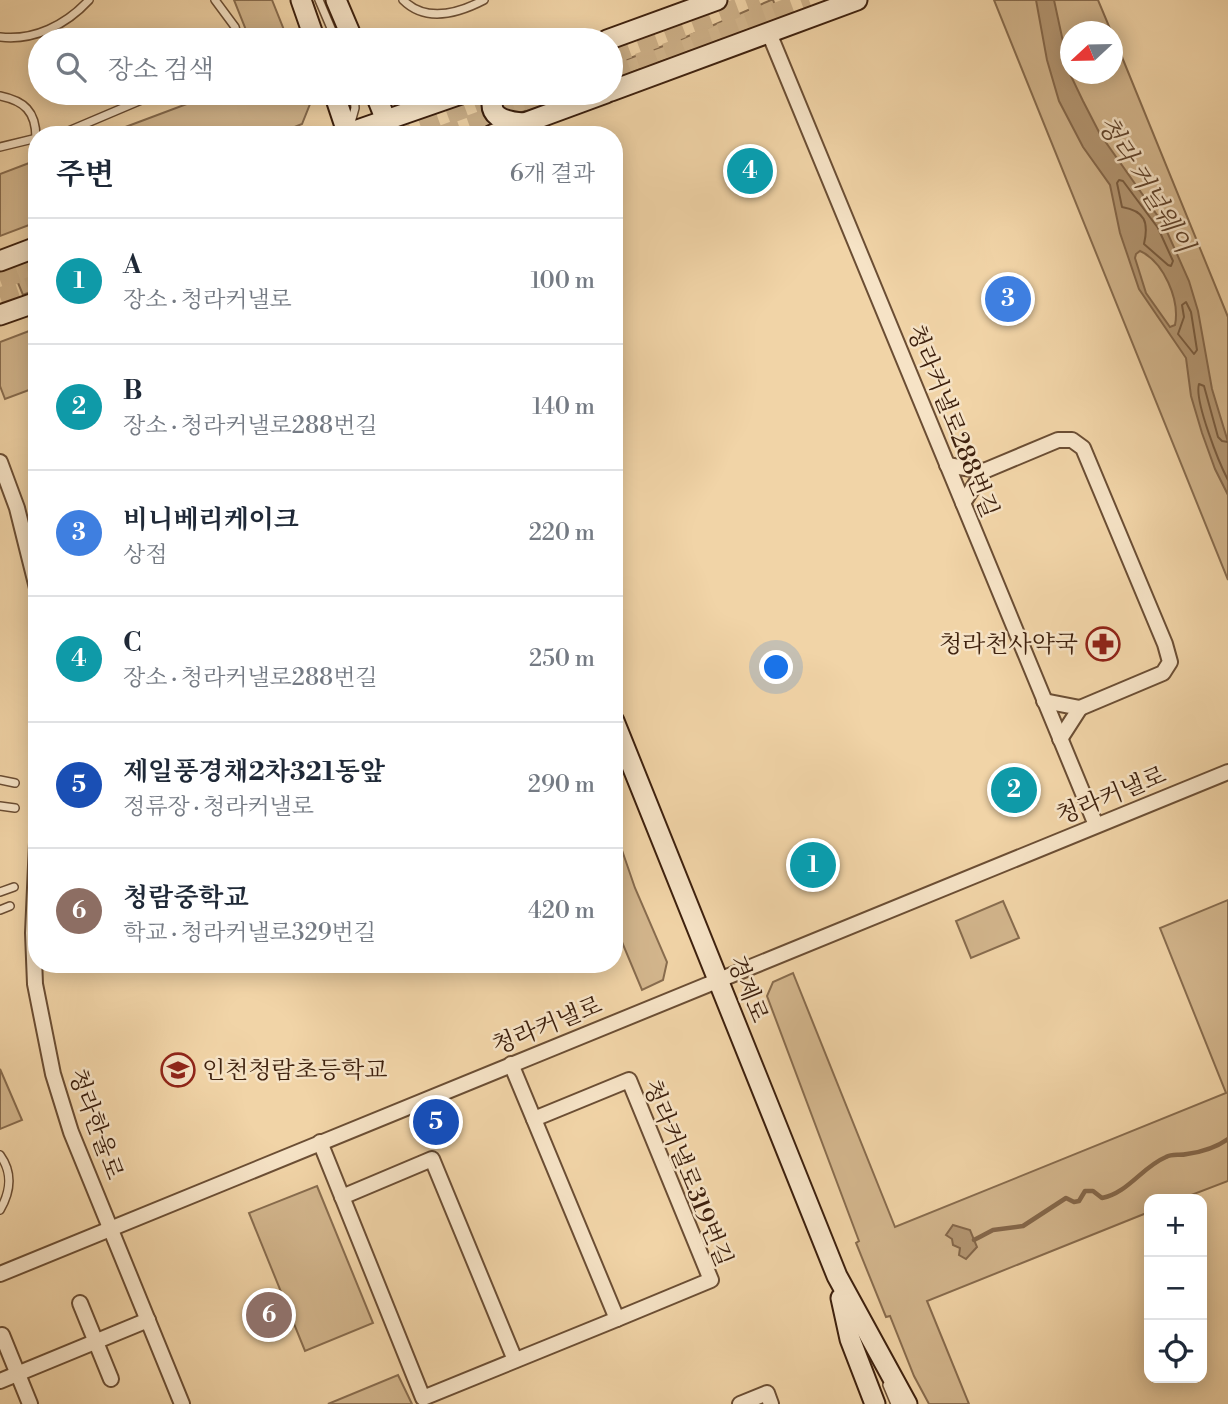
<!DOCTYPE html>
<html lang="ko">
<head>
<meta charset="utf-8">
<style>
	:root { --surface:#fff; --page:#f2f2f3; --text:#1f2937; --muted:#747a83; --line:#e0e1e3; --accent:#111827 }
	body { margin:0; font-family:"Libre Bodoni","Noto Serif KR",serif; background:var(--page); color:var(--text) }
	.controls { position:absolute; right:21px; bottom:21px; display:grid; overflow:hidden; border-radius:14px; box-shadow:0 4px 18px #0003 }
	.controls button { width:63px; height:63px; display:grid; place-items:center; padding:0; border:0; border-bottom:2px solid var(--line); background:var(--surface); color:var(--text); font:35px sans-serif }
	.compass { position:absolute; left:1060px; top:21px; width:63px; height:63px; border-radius:50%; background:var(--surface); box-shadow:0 4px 18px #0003; rotate:248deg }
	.you { position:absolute; left:777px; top:668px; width:24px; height:24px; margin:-18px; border:5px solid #fff; border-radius:50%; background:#1a73e8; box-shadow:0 0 0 10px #1a73e833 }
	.badge { display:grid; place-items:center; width:46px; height:46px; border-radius:50%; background:var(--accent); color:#fff; font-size:23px; font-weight:700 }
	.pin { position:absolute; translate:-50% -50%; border:4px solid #fff; box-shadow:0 2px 7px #0006 }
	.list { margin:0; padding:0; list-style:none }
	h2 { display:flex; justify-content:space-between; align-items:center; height:91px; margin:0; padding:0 28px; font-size:30px }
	h2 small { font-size:23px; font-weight:400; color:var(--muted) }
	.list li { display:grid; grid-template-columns:46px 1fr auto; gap:21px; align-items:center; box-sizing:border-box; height:126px; padding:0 28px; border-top:2px solid var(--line) }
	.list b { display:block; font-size:26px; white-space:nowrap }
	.list p { margin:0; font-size:23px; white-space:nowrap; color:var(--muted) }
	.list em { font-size:23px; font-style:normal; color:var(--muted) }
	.icon { flex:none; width:38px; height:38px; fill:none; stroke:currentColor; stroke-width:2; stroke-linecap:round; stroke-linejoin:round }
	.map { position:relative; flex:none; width:1228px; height:1404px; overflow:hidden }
	.search { position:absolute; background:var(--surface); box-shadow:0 4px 18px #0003; left:28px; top:28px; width:595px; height:77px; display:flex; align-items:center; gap:18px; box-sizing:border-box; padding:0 24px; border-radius:38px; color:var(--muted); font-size:26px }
	.panel { position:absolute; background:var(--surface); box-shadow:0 4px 18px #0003; left:28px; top:126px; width:595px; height:847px; border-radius:28px }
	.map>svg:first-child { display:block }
</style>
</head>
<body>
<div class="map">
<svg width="1228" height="1404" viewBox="0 0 1228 1404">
	<rect width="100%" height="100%" fill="#f1d4a7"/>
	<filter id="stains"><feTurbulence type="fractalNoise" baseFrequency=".00286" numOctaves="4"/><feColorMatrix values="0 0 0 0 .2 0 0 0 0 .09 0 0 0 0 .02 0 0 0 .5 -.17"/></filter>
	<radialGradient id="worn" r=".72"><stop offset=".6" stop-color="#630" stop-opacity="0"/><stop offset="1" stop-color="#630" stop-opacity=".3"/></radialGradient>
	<!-- green -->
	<g fill="#d3b68d" stroke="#886c4e" stroke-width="2">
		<polygon points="234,0 272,0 288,40 250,40"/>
		<polygon points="771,0 773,0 780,18 611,80 611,65 677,41"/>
		<polygon points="994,0 1098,0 1111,31 1070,32 1070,74 1112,74 1113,35 1228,317 1228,580"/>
		<polygon points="216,93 309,93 312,99 302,124 275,135 104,135"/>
		<polygon points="533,93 575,93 514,115 505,110 507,102"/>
		<polygon points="37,160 37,222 0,236 0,174"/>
		<polygon points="37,257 37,289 23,295 11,266"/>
		<polygon points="37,328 37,387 5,399 0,386 0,342"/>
		<polygon points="614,827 635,888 667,962 663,980 642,990 614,923"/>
		<polygon points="1228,900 1228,1181 1181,1199 1149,1199 1149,1212 927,1301 969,1404 929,1404 914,1376 890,1316 886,1317 856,1243 859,1241 767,996 773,982 793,973 895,1227 1226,1093 1160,928"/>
		<polygon points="1003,901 1019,938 971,958 956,921"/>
		<polygon points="0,1069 22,1120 0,1129"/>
		<polygon points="317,1186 373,1323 305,1351 249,1213"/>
		<polygon points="398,1375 412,1404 328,1404"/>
	</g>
	<!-- water -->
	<g fill="#b49773" stroke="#85684b" stroke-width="2" fill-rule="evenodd">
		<path d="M1036,0H1054L1070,74L1083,101L1100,134L1164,225L1189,281L1198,311L1212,389L1228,442V495L1215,469L1202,433L1191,396L1186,358L1139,289L1120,233L1110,185L1083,147L1059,101L1047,60ZM1140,251C1164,262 1180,300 1175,325L1170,327L1146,293L1135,258L1136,254Z"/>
		<polygon points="953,1225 970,1230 977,1247 966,1259 959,1255 960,1248 953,1245 952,1239 946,1235"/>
	</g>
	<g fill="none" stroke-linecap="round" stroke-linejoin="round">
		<!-- shore -->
		<g stroke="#795c40" stroke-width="2">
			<path d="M1119,180L1123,181L1158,228L1173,261L1171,266L1168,265L1144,244C1149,222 1145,211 1122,207L1117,183Z"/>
			<polygon points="1186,302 1191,312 1197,350 1194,354 1178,334 1184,317 1182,305"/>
			<path d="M1228,442L1222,441L1218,437L1204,386L1199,384C1194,400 1219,463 1228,480"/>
		</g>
		<!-- stream -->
		<path stroke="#85684b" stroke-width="4.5" d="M974,1240L993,1230L1023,1226L1066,1198L1074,1202L1079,1201L1085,1191H1093L1102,1198C1128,1193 1142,1167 1166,1157C1173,1153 1179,1156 1187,1154C1201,1152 1217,1147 1228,1139"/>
		<!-- secondary-tunnel -->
		<g stroke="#cdb088" stroke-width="19" stroke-dasharray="19 10" stroke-linecap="butt">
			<polyline points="611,55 759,0"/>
			<polyline points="611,73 809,0"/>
			<polyline points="393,135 507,93"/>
			<polyline points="442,135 556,93"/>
			<polyline points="0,280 37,266"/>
			<polyline points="0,297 37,284"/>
		</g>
		<defs>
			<g id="lane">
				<polyline points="215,0 235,27 239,40"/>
				<polyline points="319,0 336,40"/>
				<path d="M403,0C426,23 459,13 484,0"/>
				<path d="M0,37C34,41 66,25 89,0"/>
				<path d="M0,96C24,101 36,111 36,138"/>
				<polyline points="350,126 355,108 354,93"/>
				<polyline points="59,135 158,93"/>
				<polyline points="0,147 37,138"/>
				<polyline points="0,780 15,783"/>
				<polyline points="0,806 15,808"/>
				<polyline points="0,892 14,887"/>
				<polyline points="0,910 10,906"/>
				<path d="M0,1155C13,1173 11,1191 0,1210"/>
				<polyline points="887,1385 895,1404"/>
			</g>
			<g id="street">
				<polyline points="769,33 1096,825"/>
				<polyline points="0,462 17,508 37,588"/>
				<polyline points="947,465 984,471 963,503"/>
				<polyline points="984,471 1058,440 1072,440 1083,448 1165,644 1170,662 1163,673 1080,708"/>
				<polyline points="1044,701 1080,708 1060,739"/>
				<polyline points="37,843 33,933 35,984 53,1074 71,1132 182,1404"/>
				<polyline points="534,1119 629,1080 711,1280 617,1319"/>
				<polyline points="320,1142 423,1398 617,1319 511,1064"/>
				<polyline points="342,1197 432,1159 515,1360"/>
				<polyline points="0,1274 1228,772"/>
				<polyline points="80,1303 111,1379"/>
				<polyline points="2,1335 30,1404"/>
				<polyline points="0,1381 148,1320"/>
				<polyline points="740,1404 767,1393 771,1404"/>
			</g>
			<g id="secondary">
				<polyline points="301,0 315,40"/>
				<polyline points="336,0 353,40"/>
				<polyline points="607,40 717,0"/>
				<polyline points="611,91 857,0"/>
				<polyline points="334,93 348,135"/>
				<polyline points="375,93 392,135"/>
				<path d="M494,93C486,117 503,121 523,123"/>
				<polyline points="343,135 464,93"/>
				<polyline points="492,135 606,93"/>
				<polyline points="0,261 37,247"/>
				<polyline points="0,315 37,302"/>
				<polyline points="614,721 837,1276 907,1404"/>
				<polyline points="841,1298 850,1339 875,1404"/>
			</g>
		</defs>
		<!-- lane casing -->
		<use href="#lane" stroke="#6b4e34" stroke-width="10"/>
		<!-- street casing -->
		<use href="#street" stroke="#6b4e34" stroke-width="18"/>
		<!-- secondary casing -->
		<use href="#secondary" stroke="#3e210e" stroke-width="23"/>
		<!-- lane -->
		<use href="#lane" stroke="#f6e3c6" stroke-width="7"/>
		<!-- street -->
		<use href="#street" stroke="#f6e3c6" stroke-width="14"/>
		<!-- secondary -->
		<use href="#secondary" stroke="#f6e3c6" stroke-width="19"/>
	</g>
	<!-- icons -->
	<defs>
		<symbol id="pharmacy-ring" viewBox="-11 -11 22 22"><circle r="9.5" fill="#f6e3c6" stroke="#8f2418" stroke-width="1.5"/><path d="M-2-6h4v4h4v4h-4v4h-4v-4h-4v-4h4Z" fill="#8f2418"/></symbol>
		<symbol id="school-ring" viewBox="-11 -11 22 22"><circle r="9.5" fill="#f6e3c6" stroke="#8f2418" stroke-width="1.5"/><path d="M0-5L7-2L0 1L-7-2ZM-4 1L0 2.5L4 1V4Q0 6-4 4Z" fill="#8f2418"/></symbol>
	</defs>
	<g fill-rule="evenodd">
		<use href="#pharmacy-ring" x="1084" y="625" width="38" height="38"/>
		<use href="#school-ring" x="159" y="1051" width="38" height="38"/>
	</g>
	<g text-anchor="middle" stroke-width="5" stroke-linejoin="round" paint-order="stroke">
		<!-- street labels -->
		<g font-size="24" fill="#3e210e" stroke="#f6e3c6">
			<text transform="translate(953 421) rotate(68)" y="8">청라커낼로288번길</text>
			<text transform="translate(1111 795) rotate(-22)" y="8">청라커낼로</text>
			<text transform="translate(748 989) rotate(68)" y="8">경제로</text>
			<text transform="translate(547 1025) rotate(-22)" y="8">청라커낼로</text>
			<text transform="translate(96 1124) rotate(70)" y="8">청라한울로</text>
			<text transform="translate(688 1173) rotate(68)" y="8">청라커낼로319번길</text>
		</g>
		<!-- poi labels -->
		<g font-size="24" fill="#3e210e" stroke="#f6e3c6" text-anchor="end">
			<text x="1078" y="652">청라천사약국</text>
			<text x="202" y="1078" text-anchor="start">인천청람초등학교</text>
		</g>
		<!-- water labels -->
		<g font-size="26" font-style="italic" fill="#61442c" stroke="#f6e3c6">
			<text transform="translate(1146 184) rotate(58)" y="9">청라 커널웨이</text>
		</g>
	</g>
	<rect width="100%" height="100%" filter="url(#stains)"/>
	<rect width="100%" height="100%" fill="url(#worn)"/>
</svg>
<div class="controls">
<button>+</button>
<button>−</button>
<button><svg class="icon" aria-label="locate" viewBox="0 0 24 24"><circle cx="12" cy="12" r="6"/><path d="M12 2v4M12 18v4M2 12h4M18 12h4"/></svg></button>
</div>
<svg class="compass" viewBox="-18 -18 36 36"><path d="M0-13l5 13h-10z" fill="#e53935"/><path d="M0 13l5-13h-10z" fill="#747a83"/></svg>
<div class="you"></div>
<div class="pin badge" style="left:813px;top:865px;background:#0f9aa8">1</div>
<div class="pin badge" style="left:1014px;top:790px;background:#0f9aa8">2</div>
<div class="pin badge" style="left:1008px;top:299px;background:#3f7fe0">3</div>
<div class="pin badge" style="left:750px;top:171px;background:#0f9aa8">4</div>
<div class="pin badge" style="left:436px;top:1122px;background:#1a4fb4">5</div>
<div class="pin badge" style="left:269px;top:1315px;background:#8d6e63">6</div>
<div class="search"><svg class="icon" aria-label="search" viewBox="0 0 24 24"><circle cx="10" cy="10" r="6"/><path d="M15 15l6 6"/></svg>장소 검색</div>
<section class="panel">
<h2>주변<small>6개 결과</small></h2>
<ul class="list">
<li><span class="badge" style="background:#0f9aa8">1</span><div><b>A</b><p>장소 · 청라커낼로</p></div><em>100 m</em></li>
<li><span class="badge" style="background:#0f9aa8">2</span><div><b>B</b><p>장소 · 청라커낼로288번길</p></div><em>140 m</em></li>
<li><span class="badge" style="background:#3f7fe0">3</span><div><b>비니베리케이크</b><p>상점</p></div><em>220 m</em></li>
<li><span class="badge" style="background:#0f9aa8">4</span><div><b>C</b><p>장소 · 청라커낼로288번길</p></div><em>250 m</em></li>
<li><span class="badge" style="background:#1a4fb4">5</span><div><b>제일풍경채2차321동앞</b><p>정류장 · 청라커낼로</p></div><em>290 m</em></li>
<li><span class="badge" style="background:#8d6e63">6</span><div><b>청람중학교</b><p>학교 · 청라커낼로329번길</p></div><em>420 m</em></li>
</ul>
</section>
</div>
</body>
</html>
